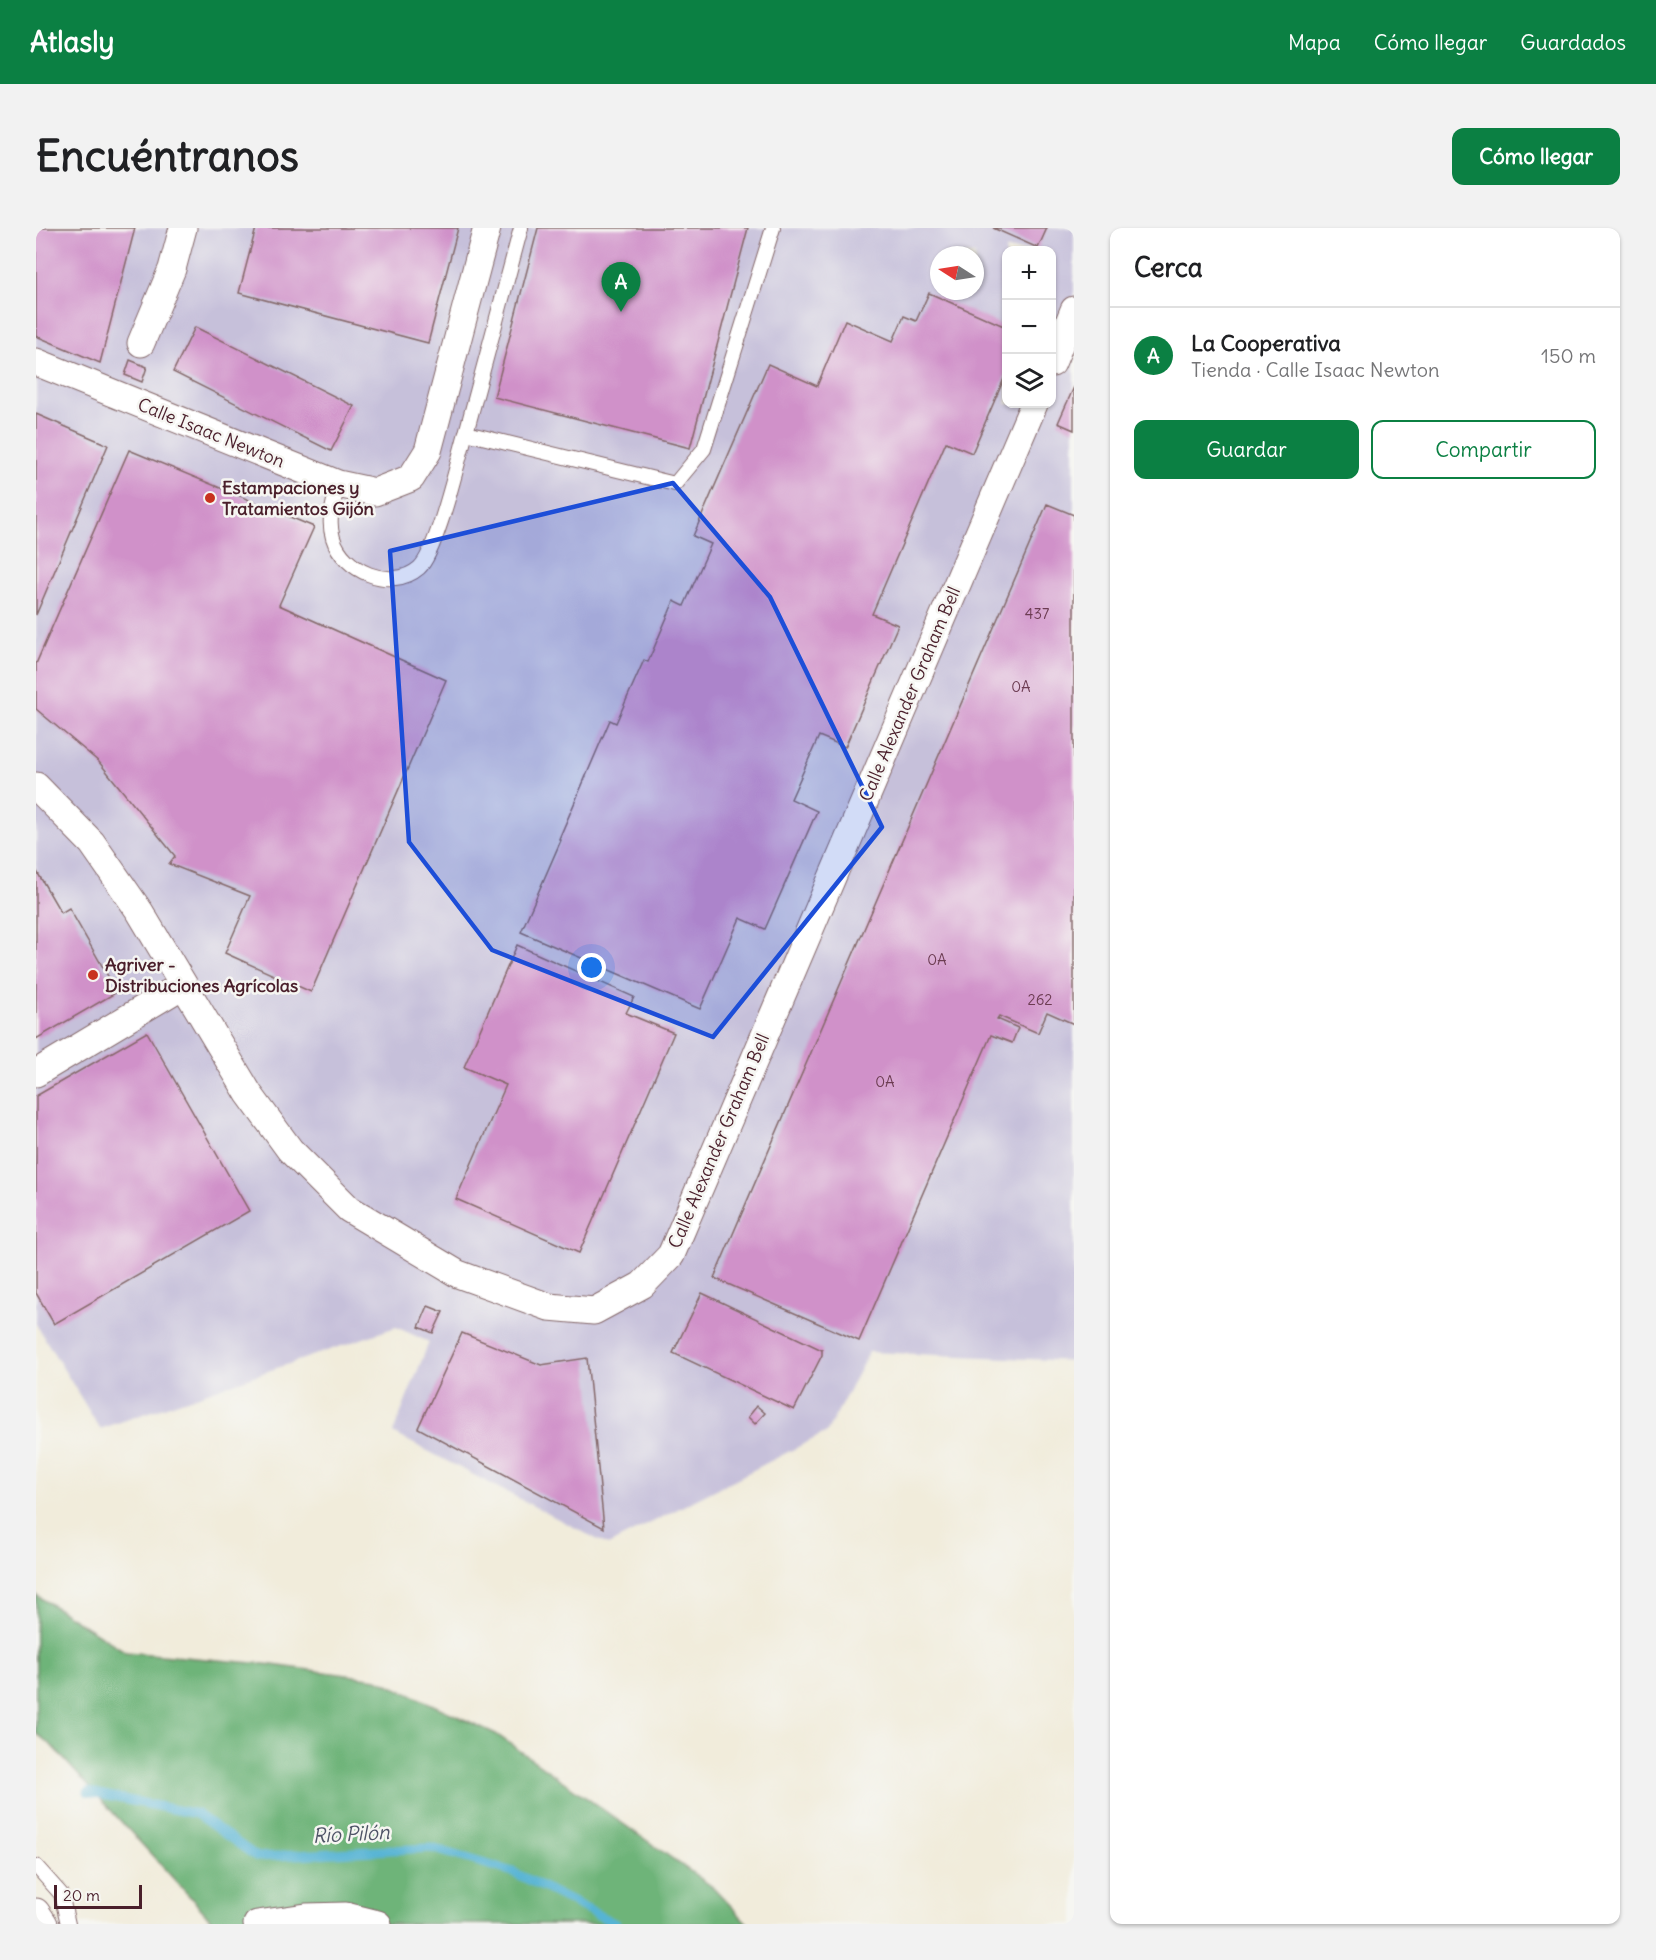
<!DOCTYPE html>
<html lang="es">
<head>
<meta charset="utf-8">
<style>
	:root { --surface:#fff; --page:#f2f2f2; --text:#202124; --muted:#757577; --line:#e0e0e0; --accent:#0b8043 }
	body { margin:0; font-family:Delius,sans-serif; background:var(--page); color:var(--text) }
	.controls { position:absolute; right:18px; top:18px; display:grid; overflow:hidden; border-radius:12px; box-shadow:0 2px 4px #0004 }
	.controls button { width:54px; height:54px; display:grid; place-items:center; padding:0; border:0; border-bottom:2px solid var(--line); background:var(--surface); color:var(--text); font:30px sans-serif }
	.compass { position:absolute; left:894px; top:18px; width:54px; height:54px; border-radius:50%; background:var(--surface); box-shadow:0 2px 4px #0004; rotate:282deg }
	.scale { position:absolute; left:18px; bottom:15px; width:88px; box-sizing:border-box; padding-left:6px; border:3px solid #4a1f2b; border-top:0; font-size:16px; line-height:21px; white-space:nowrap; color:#4a1f2b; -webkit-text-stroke:4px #f6f6f2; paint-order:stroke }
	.you { position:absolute; left:556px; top:740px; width:21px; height:21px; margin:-15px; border:4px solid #fff; border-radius:50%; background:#1a73e8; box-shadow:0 0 0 9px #1a73e833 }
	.badge { display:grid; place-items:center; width:39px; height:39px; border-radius:50%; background:var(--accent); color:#fff; font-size:20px; font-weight:700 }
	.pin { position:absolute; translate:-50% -50px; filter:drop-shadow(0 2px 3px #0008) }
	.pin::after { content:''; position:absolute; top:32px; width:21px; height:18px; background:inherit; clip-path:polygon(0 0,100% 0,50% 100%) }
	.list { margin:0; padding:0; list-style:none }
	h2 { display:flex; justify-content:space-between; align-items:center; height:78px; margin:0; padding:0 24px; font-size:26px }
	h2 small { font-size:20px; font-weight:400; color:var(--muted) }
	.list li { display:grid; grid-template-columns:39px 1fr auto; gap:18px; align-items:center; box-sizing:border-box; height:96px; padding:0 24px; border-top:2px solid var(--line) }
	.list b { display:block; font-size:22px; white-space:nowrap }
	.list p { margin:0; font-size:20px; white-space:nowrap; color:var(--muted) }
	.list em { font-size:20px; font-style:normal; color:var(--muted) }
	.actions { display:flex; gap:12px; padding:18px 24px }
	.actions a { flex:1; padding:14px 0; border:2px solid var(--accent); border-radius:12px; text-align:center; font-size:21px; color:var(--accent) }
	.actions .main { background:var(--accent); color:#fff }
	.icon { flex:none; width:33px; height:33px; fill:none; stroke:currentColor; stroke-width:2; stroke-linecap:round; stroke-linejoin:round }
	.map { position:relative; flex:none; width:1038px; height:1696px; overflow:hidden; border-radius:12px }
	header { display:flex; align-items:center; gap:36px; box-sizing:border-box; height:84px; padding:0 30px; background:var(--accent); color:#fff }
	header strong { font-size:28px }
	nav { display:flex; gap:33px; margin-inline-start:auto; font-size:21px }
	.intro { display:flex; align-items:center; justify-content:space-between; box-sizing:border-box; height:144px; padding:0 36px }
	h1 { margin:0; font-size:42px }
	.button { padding:15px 27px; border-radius:12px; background:var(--accent); color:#fff; font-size:21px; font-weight:700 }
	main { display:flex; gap:36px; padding:0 36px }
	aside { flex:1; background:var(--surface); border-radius:12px; box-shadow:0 2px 4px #0004 }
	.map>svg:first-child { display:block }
</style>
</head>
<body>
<header>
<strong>Atlasly</strong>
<nav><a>Mapa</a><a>Cómo llegar</a><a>Guardados</a></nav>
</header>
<div class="intro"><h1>Encuéntranos</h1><a class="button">Cómo llegar</a></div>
<main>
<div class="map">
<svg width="1038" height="1696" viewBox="0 0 1038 1696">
	<rect width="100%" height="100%" fill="#f6f6f2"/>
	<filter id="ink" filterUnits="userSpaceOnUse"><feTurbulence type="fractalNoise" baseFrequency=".0167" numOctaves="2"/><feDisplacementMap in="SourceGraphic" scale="12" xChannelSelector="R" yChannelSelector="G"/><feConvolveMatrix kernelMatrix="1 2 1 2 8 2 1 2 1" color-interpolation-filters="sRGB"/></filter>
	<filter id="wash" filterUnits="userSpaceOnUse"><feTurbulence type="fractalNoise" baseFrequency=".008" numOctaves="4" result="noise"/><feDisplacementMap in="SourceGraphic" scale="24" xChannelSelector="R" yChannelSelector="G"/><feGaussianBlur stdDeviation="1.35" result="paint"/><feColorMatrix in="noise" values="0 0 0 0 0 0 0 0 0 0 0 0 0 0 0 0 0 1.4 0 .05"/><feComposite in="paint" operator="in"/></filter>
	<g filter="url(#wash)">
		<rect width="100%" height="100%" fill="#f1ecdb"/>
		<!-- industrial -->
		<path fill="#c6c0da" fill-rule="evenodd" d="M0,0H1038V1133L833,1124L791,1204L572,1317L357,1205L393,1114L360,1099L64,1201L0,1096ZM970,22H1016V176H970ZM903,27H939V63H903Z"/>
		<!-- forest -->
		<polygon fill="#6eb479" stroke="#5c6a52" stroke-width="1.5" points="0,1367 90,1424 229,1436 341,1451 460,1506 678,1660 712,1696 342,1696 310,1688 263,1673 209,1696 179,1696 15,1517 0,1505"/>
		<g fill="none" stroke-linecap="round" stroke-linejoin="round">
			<!-- stream -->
			<polyline stroke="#56b4d4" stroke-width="9" points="52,1564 161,1586 221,1629 395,1620 477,1644 580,1696"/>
		</g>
		<g id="blocks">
			<!-- building -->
			<g fill="#d091c9">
				<polygon points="0,0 99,0 64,135 0,108"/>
				<polygon points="220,0 422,0 392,115 203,65"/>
				<polygon points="502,0 712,0 654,220 458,169"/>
				<polygon points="957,0 1011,0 1002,20"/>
				<polygon points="893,65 970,99 970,146 936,225 910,214 836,386 862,397 835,459 809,519 783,508 755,571 781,583 729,701 704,690 664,781 485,704 525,612 523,611 574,492 580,495 608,432 612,434 638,373 648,378 675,316 657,308 732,136 781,158 809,92 857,113 868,88 880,93"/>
				<polygon points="159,99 318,178 295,223 137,144"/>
				<polygon points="94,132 111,139 106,154 89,147"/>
				<polygon points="1038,159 1038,202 1022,195"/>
				<polygon points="0,186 72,217 0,387"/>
				<polygon points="93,222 278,299 243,377 410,452 275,764 189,725 214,668 133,636 139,628 63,534 0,481 0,436"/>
				<polygon points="1011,276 1038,287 1038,796 1011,784 1002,805 963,788 961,791 982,800 976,815 955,807 823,1113 678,1050"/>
				<polygon points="0,642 25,685 33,680 81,764 0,811"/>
				<polygon points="481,717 598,769 590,785 638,805 543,1025 420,971 470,857 428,839"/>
				<polygon points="111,804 213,983 18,1096 0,1065 0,868"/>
				<polygon points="666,1065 786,1122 786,1127 758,1182 637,1125"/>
				<polygon points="392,1078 407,1084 397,1105 383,1099"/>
				<polygon points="426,1105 505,1137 551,1130 568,1300 382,1200"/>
				<polygon points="721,1178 729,1185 719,1196 712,1189"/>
			</g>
		</g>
	</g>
	<g filter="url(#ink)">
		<use href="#blocks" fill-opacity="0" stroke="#846769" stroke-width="1.5"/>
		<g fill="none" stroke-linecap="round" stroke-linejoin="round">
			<defs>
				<g id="lane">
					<polyline points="485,0 430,205 639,256 668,221 737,0"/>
					<path d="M302,256C298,275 291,291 297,310C307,343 355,364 383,340C401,324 422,232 430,205"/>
					<polyline points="0,1638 25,1666 32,1696"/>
				</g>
				<g id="street">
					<polyline points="105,115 136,41 147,0"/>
					<polyline points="0,134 302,256 339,264 375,250 392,223 451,0"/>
					<polyline points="1016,135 1038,82"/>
					<polyline points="0,558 56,615 104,684 213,866 254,922 313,981 422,1046 513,1079 558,1083 606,1057 635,1027 998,176"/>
					<polyline points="0,845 147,757"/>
					<polyline points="0,1684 8,1696"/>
					<polyline points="221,1696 270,1689 310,1688 342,1696"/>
				</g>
			</defs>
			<!-- lane casing -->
			<use href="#lane" stroke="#846769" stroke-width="16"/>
			<!-- street casing -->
			<use href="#street" stroke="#846769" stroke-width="29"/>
			<!-- lane -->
			<use href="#lane" stroke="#fff" stroke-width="14"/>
			<!-- street -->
			<use href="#street" stroke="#fff" stroke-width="27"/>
		</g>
	</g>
	<!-- marked area -->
	<path fill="#1d4ed8" fill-opacity="0.2" stroke="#1d4ed8" stroke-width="4.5" stroke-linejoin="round" d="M637,255L734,369L846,599L677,809L456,722L373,614L354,323Z"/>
	<!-- markers -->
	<g fill="#c8321e" stroke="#f6f6f2" stroke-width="2">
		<circle cx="174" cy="270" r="6"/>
		<circle cx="57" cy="747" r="6"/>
	</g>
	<g text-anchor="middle" stroke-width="5" stroke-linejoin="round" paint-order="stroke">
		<!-- number labels -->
		<g font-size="15" fill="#6c3c52">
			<text x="1001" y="391">437</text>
			<text x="985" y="464">0A</text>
			<text x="901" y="737">0A</text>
			<text x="1004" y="777">262</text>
			<text x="849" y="859">0A</text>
		</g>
		<!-- street labels -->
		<g font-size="18" fill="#4a1f2b" stroke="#f6f6f2">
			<text transform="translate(175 205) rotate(22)" y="6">Calle Isaac Newton</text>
			<text transform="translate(874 466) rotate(-67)" y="6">Calle Alexander Graham Bell</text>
			<text transform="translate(683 913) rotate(-67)" y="6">Calle Alexander Graham Bell</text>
		</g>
		<!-- poi labels -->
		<g font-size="18" font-weight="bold" fill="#4a1f2b" stroke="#f6f6f2" text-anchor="start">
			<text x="186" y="266">Estampaciones y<tspan x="186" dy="21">Tratamientos Gijón</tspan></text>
			<text x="69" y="743">Agriver -<tspan x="69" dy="21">Distribuciones Agrícolas</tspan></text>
		</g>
		<!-- water labels -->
		<g font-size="20" font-style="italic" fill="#4e5366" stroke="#f6f6f2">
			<text transform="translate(315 1606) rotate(-3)" y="7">Río Pilón</text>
		</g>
	</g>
</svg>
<div class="controls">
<button>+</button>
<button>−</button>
<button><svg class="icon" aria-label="layers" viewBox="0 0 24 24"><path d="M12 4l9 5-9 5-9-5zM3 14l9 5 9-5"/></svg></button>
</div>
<svg class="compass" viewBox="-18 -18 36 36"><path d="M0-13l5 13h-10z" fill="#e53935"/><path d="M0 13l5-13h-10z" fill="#757577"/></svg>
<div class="scale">20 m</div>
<div class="you"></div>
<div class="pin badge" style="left:585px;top:84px">A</div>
</div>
<aside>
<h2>Cerca<small></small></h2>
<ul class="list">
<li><span class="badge">A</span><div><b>La Cooperativa</b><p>Tienda · Calle Isaac Newton</p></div><em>150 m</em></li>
</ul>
<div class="actions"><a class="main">Guardar</a><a>Compartir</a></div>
</aside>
</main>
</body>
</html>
